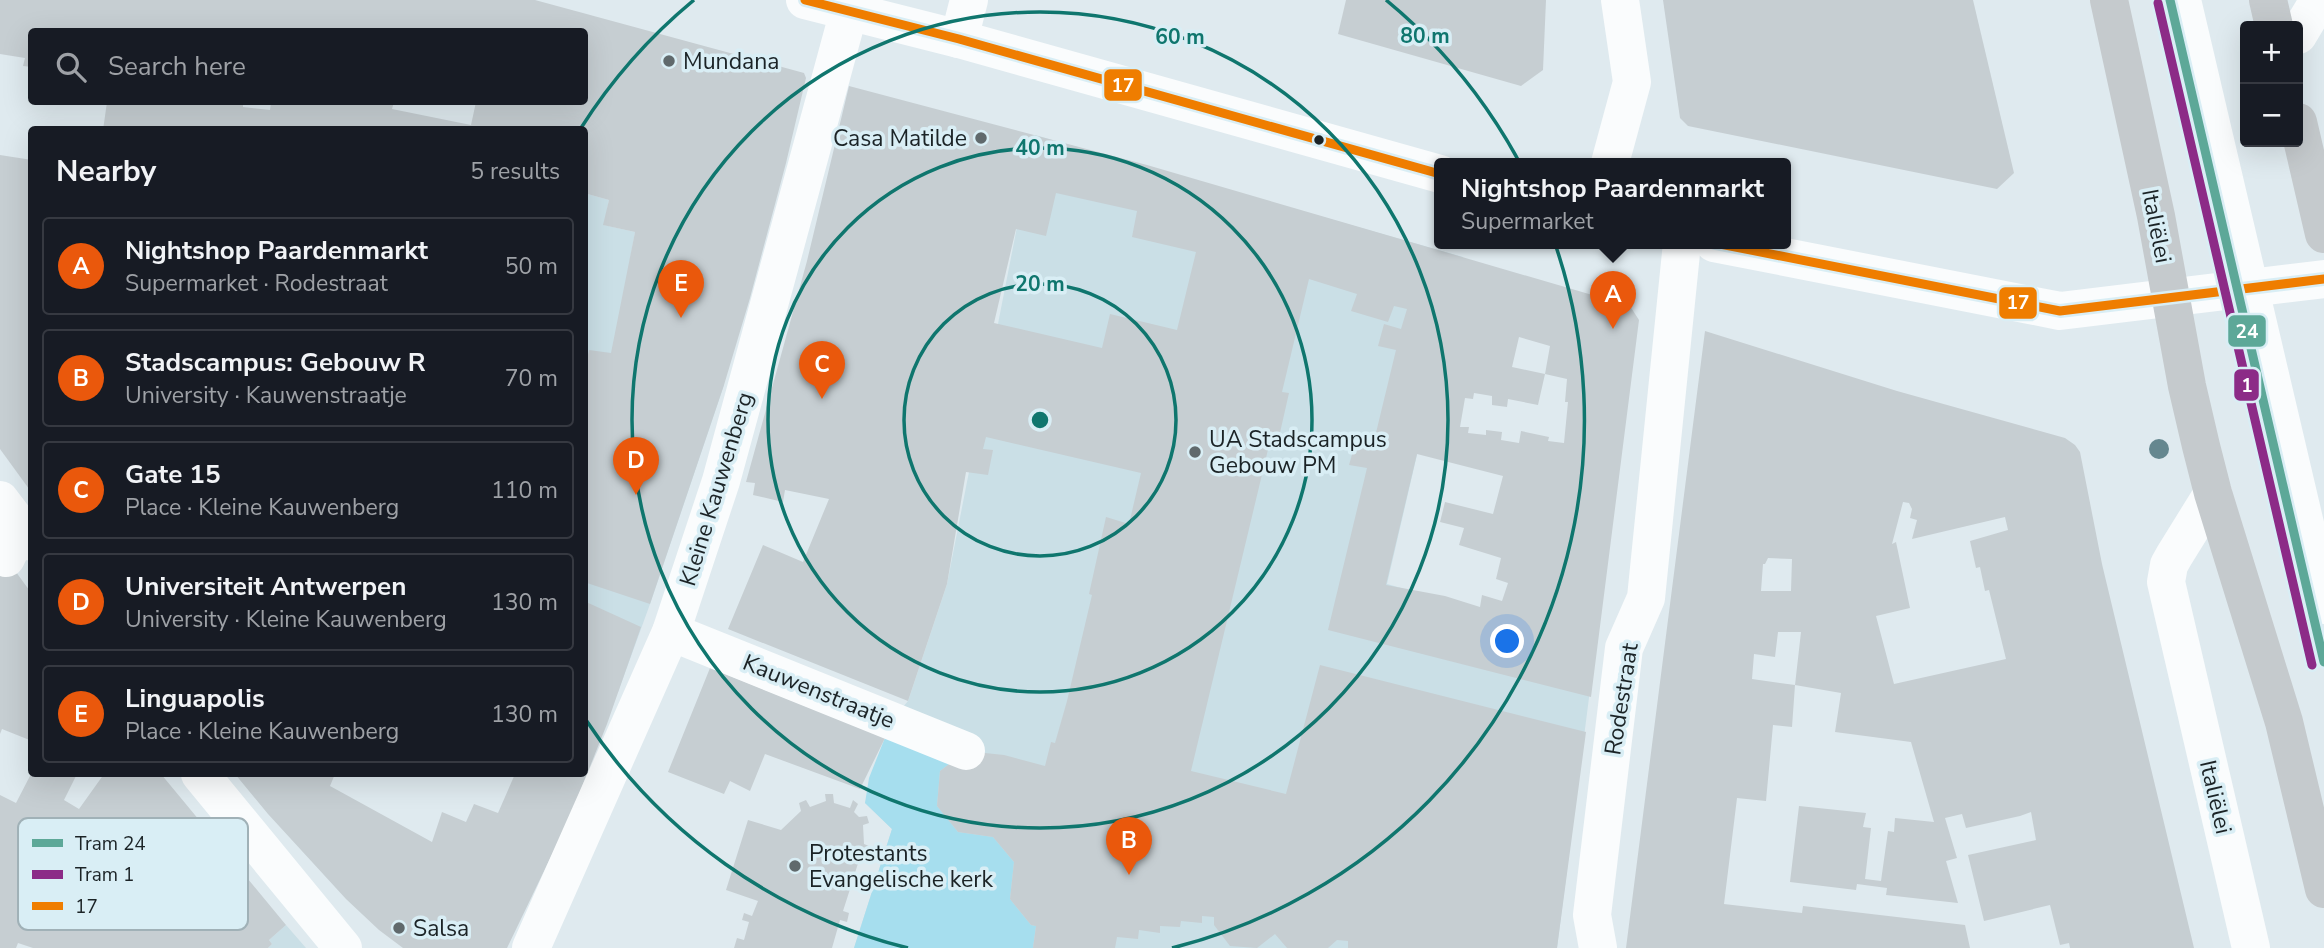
<!DOCTYPE html>
<html lang="en">
<head>
<meta charset="utf-8">
<style>
	:root { --surface:#171b24; --page:#242831; --text:#f1f3f6; --muted:#9ea1a6; --line:#363941; --accent:#ea580c }
	body { margin:0; font-family:"Nunito Sans",sans-serif; background:var(--page); color:var(--text) }
	.controls { position:absolute; right:21px; top:21px; display:grid; overflow:hidden; border-radius:7px; box-shadow:0 7px 28px #0002 }
	.controls button { width:63px; height:63px; display:grid; place-items:center; padding:0; border:0; border-bottom:2px solid var(--line); background:var(--surface); color:var(--text); font:35px sans-serif }
	.you { position:absolute; left:1508px; top:642px; width:24px; height:24px; margin:-18px; border:5px solid #fff; border-radius:50%; background:#1a73e8; box-shadow:0 0 0 10px #1a73e833 }
	.badge { display:grid; place-items:center; width:46px; height:46px; border-radius:50%; background:var(--accent); color:#fff; font-size:23px; font-weight:700 }
	.pin { position:absolute; translate:-50% -58px; filter:drop-shadow(0 2px 4px #0008) }
	.pin::after { content:''; position:absolute; top:37px; width:24px; height:21px; background:inherit; clip-path:polygon(0 0,100% 0,50% 100%) }
	.popup { position:absolute; left:1434px; top:158px; width:357px; height:91px; box-sizing:border-box; display:grid; place-content:center; border-radius:7px; background:var(--surface); filter:drop-shadow(0 2px 5px #0005); font-size:23px; white-space:nowrap; color:var(--muted) }
	.popup b { font-size:26px; color:var(--text) }
	.popup::after { content:''; position:absolute; left:50%; top:100%; margin-left:-14px; border:14px solid transparent; border-top-color:var(--surface) }
	.list { margin:0; padding:0; list-style:none }
	h2 { display:flex; justify-content:space-between; align-items:center; height:91px; margin:0; padding:0 28px; font-size:30px }
	h2 small { font-size:23px; font-weight:400; color:var(--muted) }
	.list li { display:grid; grid-template-columns:46px 1fr auto; gap:21px; align-items:center; box-sizing:border-box; height:98px; margin:0 14px 14px; padding:0 14px; border:2px solid var(--line); border-radius:7px }
	.list b { display:block; font-size:26px; white-space:nowrap }
	.list p { margin:0; font-size:23px; white-space:nowrap; color:var(--muted) }
	.list em { font-size:23px; font-style:normal; color:var(--muted) }
	.icon { flex:none; width:38px; height:38px; fill:none; stroke:currentColor; stroke-width:2; stroke-linecap:round; stroke-linejoin:round }
	.map { position:relative; flex:none; width:2324px; height:948px; overflow:hidden }
	.search { position:absolute; background:var(--surface); box-shadow:0 7px 28px #0002; left:28px; top:28px; width:560px; height:77px; display:flex; align-items:center; gap:18px; box-sizing:border-box; padding:0 24px; border-radius:7px; color:var(--muted); font-size:26px }
	.panel { position:absolute; background:var(--surface); box-shadow:0 7px 28px #0002; left:28px; top:126px; width:560px; height:651px; border-radius:7px }
	.map>svg:first-child { display:block }
</style>
</head>
<body>
<div class="map">
<svg width="2324" height="948" viewBox="0 0 2324 948">
	<rect width="100%" height="100%" fill="#dfeaef"/>
	<!-- built -->
	<g fill="#cadfe6">
		<polygon points="1035,135 1463,257 1387,584 1596,643 1557,948 854,948 892,829 865,803 892,720 908,701 947,584"/>
		<polygon points="584,193 609,200 604,225 635,232 629,265 724,385 650,604 618,692 585,678"/>
		<polygon points="286,925 306,948 268,948 272,944 269,940"/>
	</g>
	<!-- green -->
	<polygon fill="#a6deee" points="892,720 966,751 940,771 937,806 958,832 993,837 1014,862 1010,899 1031,925 1036,926 1033,948 854,948 892,829 865,803 869,778"/>
	<!-- building -->
	<g fill="#c6ced2" fill-rule="evenodd">
		<polygon points="0,0 535,0 804,73 806,78 786,163 750,298 724,385 650,604 584,582 584,374 589,350 611,353 635,232 603,225 609,200 584,193 584,130 352,130 337,126 336,130 103,130 107,102 243,102 243,107 270,110 271,102 394,102 392,109 471,125 476,102 584,102 584,32 32,32 32,67 23,66 25,58 0,54"/>
		<polygon points="1346,0 1546,0 1543,70 1521,86 1338,34"/>
		<polygon points="1663,0 1973,0 2014,173 1997,189 1688,126 1680,118"/>
		<path d="M849,86L1147,165L1630,306L1639,320L1591,697L1328,630L1367,468L1349,465L1357,437L1374,441L1396,350L1378,346L1384,324L1401,329L1407,309L1394,306L1388,322L1351,311L1357,294L1309,279L1282,392L1289,393L1279,437H1271L1191,771L1286,794L1320,665L1586,732L1557,948H1348V941L1337,940L1328,948H1287L1275,934L1257,948L1230,946L1214,925V917L1202,916V923L1181,921L1180,927L1160,926V933L1139,930L1138,939L1117,937L1115,948H1033L1036,926L1031,925L1010,899L1014,862L993,837L958,832L937,806L940,771L966,751L1004,755L1045,766L1051,742L1055,743L1067,701L1092,595L1089,594L1106,517L1129,524L1141,473L986,437L983,449L993,450L988,475L966,472L947,584L908,701L728,629L763,545L803,562L829,499L785,490L783,502L753,495L755,483L746,482L807,261ZM1056,193L1137,211L1132,237L1196,252L1177,330L1110,314L1102,348L994,323L1016,229L1046,236ZM1519,337L1550,346L1545,374L1567,379L1565,402H1568L1564,443L1548,441L1549,437L1521,431L1519,443L1501,440L1502,432L1486,430V435L1468,433L1469,427H1460L1465,398L1473,399L1474,393L1492,396V405L1507,407L1508,399L1538,405L1545,374L1512,367ZM1417,454L1503,476L1493,514L1445,502L1440,522L1464,528L1459,545L1501,558L1496,579L1508,583L1502,601L1482,595L1480,607L1445,596L1386,585Z"/>
		<polygon points="0,155 32,160 32,493 0,449"/>
		<path d="M1705,331L1897,391L2065,438L2075,445L2080,452L2102,564L2194,948H2070L2069,943L2060,945L2050,905L1984,921L1968,855L2036,840L2031,812L2020,816L1966,828L1962,814L1945,818L1957,858L1946,861L1958,903L1886,895L1887,888L1857,884L1856,890L1790,882L1799,806L1866,813L1863,827L1871,828L1865,879L1881,881L1888,831L1894,832L1895,818L1934,822L1911,742L1835,732L1841,693L1795,685L1801,632H1778L1775,657L1754,654L1752,679L1795,685L1792,727L1773,725L1766,801L1737,798L1724,904L1802,913L1803,906L1965,925L1970,948H1626ZM1903,502L1909,503L1912,509L1910,518L1917,520L1912,539L2005,517L2008,530L1970,541L1976,568L1980,567L1985,591L1989,590L2006,659L1894,684L1876,616L1910,608L1896,542L1892,544ZM1768,558L1792,559L1791,591H1761L1763,564H1765Z"/>
		<polygon points="0,550 32,594 32,741 2,729 0,734"/>
		<polygon points="584,601 641,627 607,724 569,819 507,948 403,948 379,930 346,899 268,814 235,774 335,774 330,786 432,842 442,812 466,822 474,804 498,813 515,774 584,774"/>
		<polygon points="710,668 885,738 860,789 765,754 750,791 730,781 724,794 668,772"/>
		<polygon points="31,774 77,774 64,800 79,809 104,774 161,774 286,925 269,940 272,944 268,948 33,948 18,943 16,948 0,948 0,795 16,803"/>
		<polygon points="825,794 833,794 834,803 850,808 853,800 858,804 854,812 859,817 867,816 869,823 863,825 864,844 871,847 868,856 861,854 854,876 860,878 857,887 851,886 843,911 849,913 847,922 840,920 832,948 734,948 737,938 744,940 749,922 742,920 744,913 752,916 758,901 726,890 748,820 781,830 801,811 799,803 806,800 810,807 826,801"/>
	</g>
	<g fill="none" stroke-linecap="round" stroke-linejoin="round">
		<!-- minor -->
		<g stroke="#fafcfd" stroke-width="38">
			<polyline points="805,0 959,39 1440,174"/>
			<polyline points="2182,0 2324,605"/>
			<polyline points="2298,35 2319,0"/>
			<polyline points="959,39 969,0"/>
			<polyline points="1610,163 1632,82 1620,0"/>
			<polyline points="1714,243 2060,311 2324,279"/>
			<polyline points="2213,493 2174,556 2169,565 2166,582 2251,948"/>
			<polyline points="0,500 32,542"/>
			<polyline points="6,558 21,527"/>
			<polyline points="671,632 966,751"/>
			<polyline points="200,774 343,948"/>
			<polyline points="531,948 671,632 721,481 849,11"/>
			<polyline points="1598,948 1592,915 1624,648 1646,598 1682,243"/>
		</g>
		<!-- major -->
		<g stroke="#c5cacd" stroke-width="38">
			<polyline points="2109,0 2156,216 2187,386 2201,446 2213,493 2284,722 2324,889"/>
			<polyline points="2268,0 2274,26"/>
			<polyline points="2298,122 2324,234"/>
		</g>
		<defs>
			<g id="bus-1">
				<polyline points="805,0 959,39 1440,174"/>
				<polyline points="1715,243 2060,311 2324,279"/>
			</g>
		</defs>
		<!-- bus-1 casing -->
		<use href="#bus-1" stroke="#d9eef5" stroke-width="14"/>
		<!-- bus-1 -->
		<use href="#bus-1" stroke="#ef7d00" stroke-width="9"/>
		<defs>
			<polyline id="tram-1" points="2170,0 2324,662"/>
			<polyline id="tram-2" points="2158,3 2312,665"/>
		</defs>
		<!-- tram-1 casing -->
		<use href="#tram-1" stroke="#d9eef5" stroke-width="14"/>
		<!-- tram-2 casing -->
		<use href="#tram-2" stroke="#d9eef5" stroke-width="14"/>
		<!-- tram-1 -->
		<use href="#tram-1" stroke="#5da898" stroke-width="9"/>
		<!-- tram-2 -->
		<use href="#tram-2" stroke="#8c2b87" stroke-width="9"/>
	</g>
	<!-- trees -->
	<circle fill="#65878f" cx="2159" cy="449" r="10"/>
	<!-- distance rings -->
	<g fill="none" stroke="#0f766e" stroke-width="3.5">
		<circle cx="1040" cy="420" r="136"/>
		<circle cx="1040" cy="420" r="272"/>
		<circle cx="1040" cy="420" r="408"/>
		<path d="M908 948A544 544 0 0 1 586 720M581 128A544 544 0 0 1 694 0M1386 0A544 544 0 0 1 1172 948"/>
	</g>
	<!-- markers -->
	<g fill="#60696c" stroke="#d9eef5" stroke-width="2.5">
		<circle cx="669" cy="61" r="7"/>
		<circle cx="981" cy="138" r="7"/>
		<circle cx="1195" cy="452" r="7"/>
		<circle cx="795" cy="866" r="7"/>
		<circle cx="399" cy="928" r="7"/>
	</g>
	<circle fill="#1b2326" stroke="#d9eef5" stroke-width="2.5" cx="1319" cy="140" r="6"/>
	<g text-anchor="middle" stroke-width="7" stroke-linejoin="round" paint-order="stroke">
		<!-- poi labels -->
		<g font-size="23" fill="#1b2326" stroke="#d9eef5" text-anchor="start">
			<text x="683" y="69">Mundana</text>
			<text x="967" y="146" text-anchor="end">Casa Matilde</text>
			<text x="1209" y="447">UA Stadscampus<tspan x="1209" dy="26">Gebouw PM</tspan></text>
			<text x="809" y="861">Protestants<tspan x="809" dy="26">Evangelische kerk</tspan></text>
			<text x="413" y="936">Salsa</text>
		</g>
		<!-- street labels -->
		<g font-size="23" fill="#1b2326" stroke="#d9eef5">
			<text transform="translate(2157 226) rotate(79)" y="8">Italiëlei</text>
			<text transform="translate(716 489) rotate(-73)" y="8">Kleine Kauwenberg</text>
			<text transform="translate(819 691) rotate(22)" y="8">Kauwenstraatje</text>
			<text transform="translate(1621 699) rotate(-81)" y="8">Rodestraat</text>
			<text transform="translate(2216 797) rotate(77)" y="8">Italiëlei</text>
		</g>
	</g>
	<!-- legend -->
	<rect x="18" y="818" width="230" height="112" rx="10" fill="#d9eef5" stroke="#a0b1b7" stroke-width="2"/>
	<rect x="32" y="839" width="31" height="8" fill="#5da898"/>
	<rect x="32" y="870" width="31" height="9" fill="#8c2b87"/>
	<rect x="32" y="902" width="31" height="8" fill="#ef7d00"/>
	<g font-size="19" fill="#1b2326">
		<text x="75" y="850">Tram 24</text>
		<text x="75" y="881">Tram 1</text>
		<text x="75" y="913">17</text>
	</g>
	<circle cx="1040" cy="420" r="10" fill="#0f766e" stroke="#d9eef5" stroke-width="3.5"/>
	<g font-size="21" text-anchor="middle" font-weight="bold" fill="#0f766e" stroke="#d9eef5" stroke-width="7" stroke-linejoin="round" paint-order="stroke">
		<text x="1425" y="43">80 m</text>
		<text x="1180" y="44">60 m</text>
		<text x="1040" y="155">40 m</text>
		<text x="1040" y="291">20 m</text>
	</g>
	<g stroke="#d9eef5" stroke-width="2.5">
		<rect x="1103" y="68" width="40" height="34" rx="7" fill="#ef7d00"/>
		<rect x="1998" y="286" width="40" height="34" rx="7" fill="#ef7d00"/>
		<rect x="2227" y="314" width="40" height="34" rx="7" fill="#5da898"/>
		<rect x="2233" y="368" width="27" height="34" rx="7" fill="#8c2b87"/>
	</g>
	<g font-size="19" text-anchor="middle" font-weight="bold" fill="#fff">
		<text x="1123" y="92">17</text>
		<text x="2018" y="309">17</text>
		<text x="2247" y="338">24</text>
		<text x="2247" y="392">1</text>
	</g>
</svg>
<div class="controls">
<button>+</button>
<button>−</button>
</div>
<div class="you"></div>
<div class="pin badge" style="left:1613px;top:329px">A</div>
<div class="popup"><b>Nightshop Paardenmarkt</b>Supermarket</div>
<div class="pin badge" style="left:1129px;top:875px">B</div>
<div class="pin badge" style="left:822px;top:399px">C</div>
<div class="pin badge" style="left:636px;top:495px">D</div>
<div class="pin badge" style="left:681px;top:318px">E</div>
<div class="search"><svg class="icon" aria-label="search" viewBox="0 0 24 24"><circle cx="10" cy="10" r="6"/><path d="M15 15l6 6"/></svg>Search here</div>
<section class="panel">
<h2>Nearby<small>5 results</small></h2>
<ul class="list">
<li><span class="badge">A</span><div><b>Nightshop Paardenmarkt</b><p>Supermarket · Rodestraat</p></div><em>50 m</em></li>
<li><span class="badge">B</span><div><b>Stadscampus: Gebouw R</b><p>University · Kauwenstraatje</p></div><em>70 m</em></li>
<li><span class="badge">C</span><div><b>Gate 15</b><p>Place · Kleine Kauwenberg</p></div><em>110 m</em></li>
<li><span class="badge">D</span><div><b>Universiteit Antwerpen</b><p>University · Kleine Kauwenberg</p></div><em>130 m</em></li>
<li><span class="badge">E</span><div><b>Linguapolis</b><p>Place · Kleine Kauwenberg</p></div><em>130 m</em></li>
</ul>
</section>
</div>
</body>
</html>
